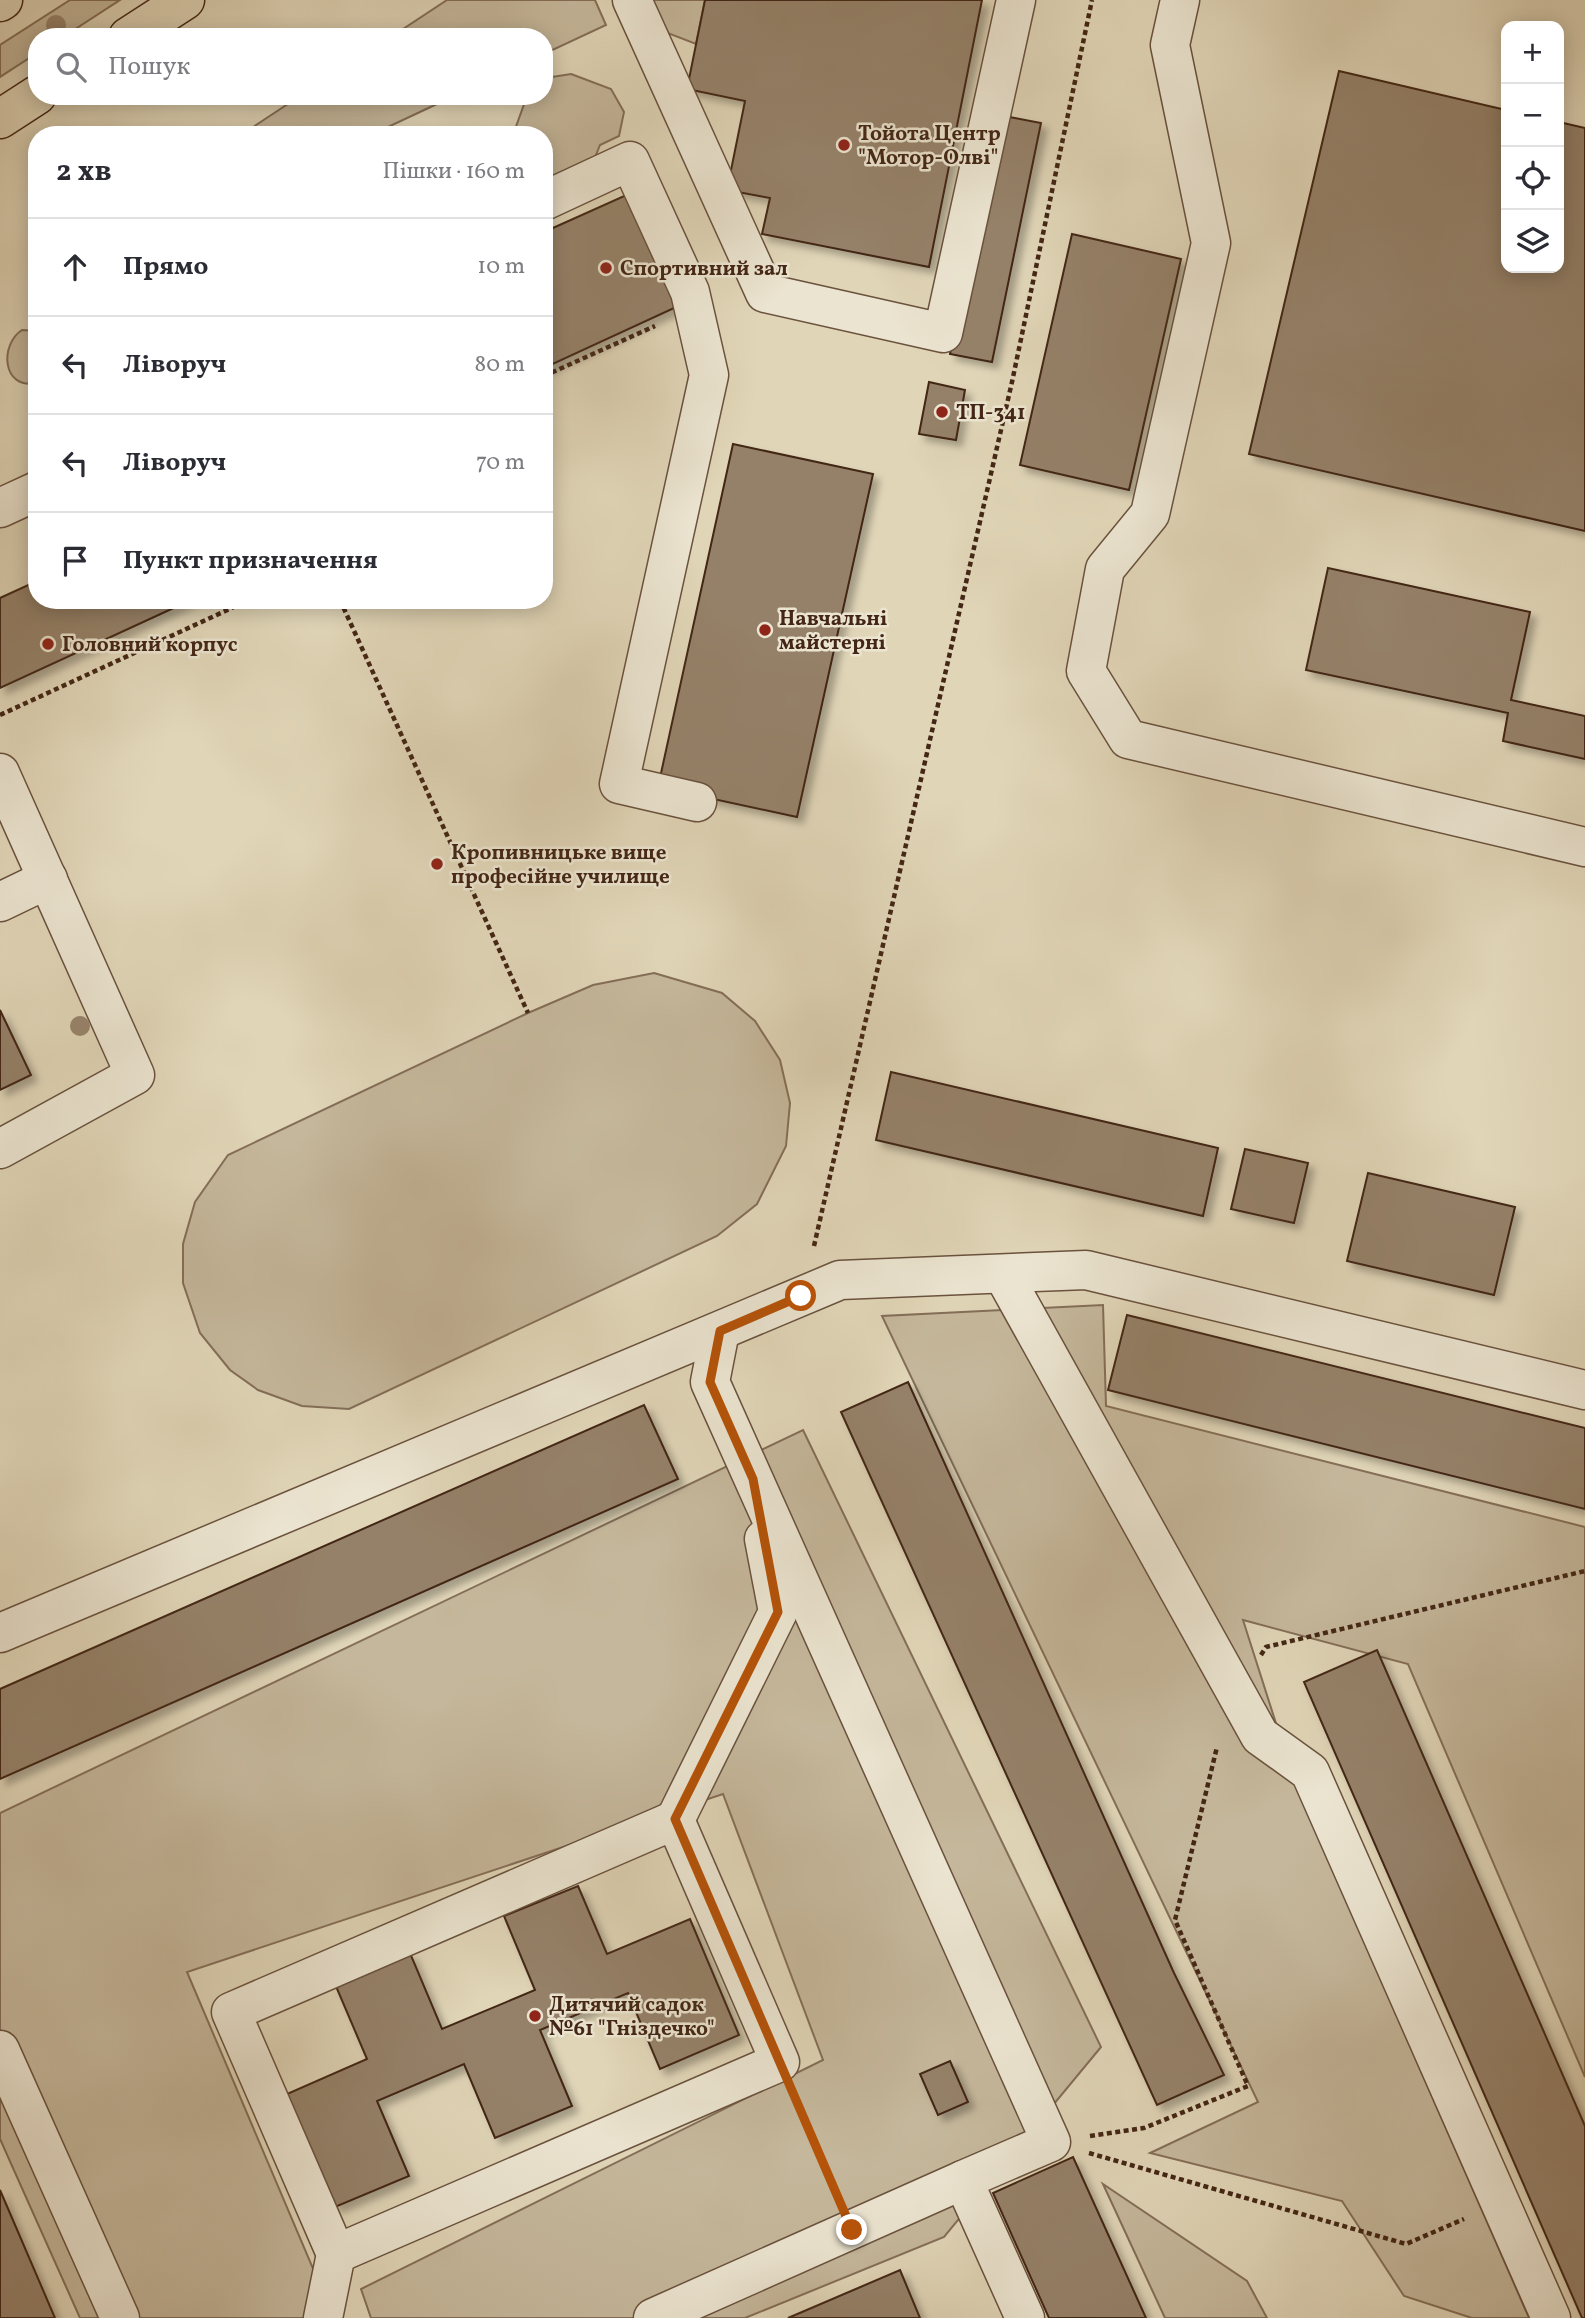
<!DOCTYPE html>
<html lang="uk">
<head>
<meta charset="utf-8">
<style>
	:root { --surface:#fff; --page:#f7f7f7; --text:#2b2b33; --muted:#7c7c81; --line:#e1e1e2 }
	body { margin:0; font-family:Vollkorn,serif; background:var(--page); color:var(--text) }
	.controls { position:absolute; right:21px; top:21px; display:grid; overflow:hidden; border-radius:14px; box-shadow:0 4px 18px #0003 }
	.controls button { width:63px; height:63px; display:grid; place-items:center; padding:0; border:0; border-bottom:2px solid var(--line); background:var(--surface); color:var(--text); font:35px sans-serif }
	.stop { position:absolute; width:21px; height:21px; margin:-16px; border:5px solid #b45309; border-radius:50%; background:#fff }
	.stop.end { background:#b45309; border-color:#fff; box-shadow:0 2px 7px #0008 }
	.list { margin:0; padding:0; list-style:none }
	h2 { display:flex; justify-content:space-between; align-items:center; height:91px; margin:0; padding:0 28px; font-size:30px }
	h2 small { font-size:23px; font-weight:400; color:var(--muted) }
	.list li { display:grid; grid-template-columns:46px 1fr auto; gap:21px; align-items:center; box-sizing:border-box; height:98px; padding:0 28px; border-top:2px solid var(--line) }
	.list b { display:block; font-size:26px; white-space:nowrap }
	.list em { font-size:23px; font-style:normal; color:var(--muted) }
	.icon { flex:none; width:38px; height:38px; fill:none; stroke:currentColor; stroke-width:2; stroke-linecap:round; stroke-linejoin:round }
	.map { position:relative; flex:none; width:1585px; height:2318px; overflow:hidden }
	.search { position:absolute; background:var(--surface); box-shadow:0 4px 18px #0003; left:28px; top:28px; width:525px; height:77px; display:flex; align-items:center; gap:18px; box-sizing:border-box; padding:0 24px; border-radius:28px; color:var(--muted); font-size:26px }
	.panel { position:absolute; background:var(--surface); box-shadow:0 4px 18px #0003; left:28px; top:126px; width:525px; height:483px; border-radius:28px }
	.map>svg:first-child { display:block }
</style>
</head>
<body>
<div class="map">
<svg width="1585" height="2318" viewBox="0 0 1585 2318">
	<defs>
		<filter id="shadow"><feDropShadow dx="6" dy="6" stdDeviation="3.5" flood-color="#0004"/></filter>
	</defs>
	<rect width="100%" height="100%" fill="#e0d5b7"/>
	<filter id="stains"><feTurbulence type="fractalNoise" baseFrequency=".00286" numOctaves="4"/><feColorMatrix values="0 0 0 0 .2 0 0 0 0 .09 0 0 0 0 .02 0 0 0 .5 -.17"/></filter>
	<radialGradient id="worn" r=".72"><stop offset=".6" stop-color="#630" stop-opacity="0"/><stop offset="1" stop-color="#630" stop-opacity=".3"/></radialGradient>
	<!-- green -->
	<g fill="#c5b79b" stroke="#846e58" stroke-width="2">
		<polygon points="70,0 120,0 63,37 37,37 37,53 0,77 0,45"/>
		<polygon points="447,0 595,0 606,25 544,54 544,37 391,37"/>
		<polygon points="647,0 705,0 696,44 665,32"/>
		<polygon points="571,74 611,89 624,112 619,136 600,145 590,170 544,207 544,135 513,135 527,96 544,96 545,78"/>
		<polygon points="300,96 454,96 371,135 241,135"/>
		<path d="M22,330L37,331V383C1,390 0,344 22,330Z"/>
		<polygon points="654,973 722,993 755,1021 780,1060 790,1103 786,1146 757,1204 717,1236 349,1409 302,1406 258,1390 230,1370 200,1333 183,1283 183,1244 195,1202 228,1155 528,1013 593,985"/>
		<polygon points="1103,1305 1106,1406 1585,1527 1585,2077 1408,1664 1243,1620 1295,1783 1529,2318 1472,2318 1404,2296 1342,2201 1150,2153 1258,2102 882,1316"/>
		<polygon points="803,1430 1101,2047 944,2237 745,2318 371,2318 361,2289 823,2060 723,1794 187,1972 334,2318 80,2318 0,2139 0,1813"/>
		<polygon points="1103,2184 1247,2281 1267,2318 1165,2318"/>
	</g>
	<!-- building -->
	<g fill="#958169" stroke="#432615" stroke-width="2" filter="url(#shadow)">
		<polygon points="705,0 982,0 929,267 762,234 770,198 727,190 745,101 687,89"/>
		<polygon points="1339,71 1506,110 1506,268 1559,268 1559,122 1585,128 1585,531 1249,454"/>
		<polygon points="999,115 1041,123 992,362 950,354"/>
		<polygon points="633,192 685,303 544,368 544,232"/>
		<polygon points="1072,234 1181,259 1129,490 1020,465"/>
		<polygon points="929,382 965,390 956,440 919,434"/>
		<polygon points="733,444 873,474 797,817 658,787"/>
		<polygon points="1328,568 1530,612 1511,700 1585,716 1585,759 1503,741 1508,713 1306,670"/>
		<polygon points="37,581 37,600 191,600 0,688 0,598"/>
		<polygon points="0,1010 31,1075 0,1090"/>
		<polygon points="891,1072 1218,1148 1203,1216 876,1140"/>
		<polygon points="1245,1149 1308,1163 1294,1223 1231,1209"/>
		<polygon points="1368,1173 1515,1207 1494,1295 1347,1261"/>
		<polygon points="1127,1315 1585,1428 1585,1509 1108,1390"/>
		<polygon points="908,1382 1174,1973 1224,2075 1157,2105 841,1412"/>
		<polygon points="644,1405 678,1479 0,1779 0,1689"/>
		<polygon points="1377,1650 1585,2126 1585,2318 1582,2318 1304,1682"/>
		<polygon points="578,1886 607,1954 690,1919 739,2035 660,2069 628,1993 540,2030 572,2106 495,2138 464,2064 377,2101 409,2176 335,2207 287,2094 367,2059 335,1984 410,1953 442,2029 535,1990 504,1916"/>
		<polygon points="950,2061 968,2102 938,2115 920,2074"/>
		<polygon points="1073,2157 1146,2318 1049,2318 993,2193"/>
		<polygon points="0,2190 55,2318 0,2318"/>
		<polygon points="900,2270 920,2318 788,2318"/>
	</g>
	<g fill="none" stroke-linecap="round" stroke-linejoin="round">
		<defs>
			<g id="minor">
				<polyline points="632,0 765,293 943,333 1016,0"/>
				<polyline points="1180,0 1170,45 1211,243 1150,514 1105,569 1086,671 1128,739 1585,847"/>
				<polyline points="544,201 630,161 690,292 709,375 619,784 697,802"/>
				<polyline points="0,508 37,491"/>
				<polyline points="0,773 135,1075 0,1149"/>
				<polyline points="0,902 48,879"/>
				<polyline points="1003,1274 1260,1736 1310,1772 1551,2318"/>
				<polyline points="720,1331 710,1382 1051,2142 963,2180"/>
				<polyline points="0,1633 840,1280 1086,1270 1585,1390"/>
				<polygon points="675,1820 780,2062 336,2254 231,2012"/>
				<polyline points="675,1820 778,1612 764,1539"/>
				<polyline points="0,2050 120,2318"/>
				<polyline points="323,2318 336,2254"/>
				<polyline points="653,2318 963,2180 1025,2318"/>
			</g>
			<g id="major">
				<polyline points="0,2 3,0"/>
				<polyline points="128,37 185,0"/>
				<polyline points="0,119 37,95"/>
			</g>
		</defs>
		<!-- minor casing -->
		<use href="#minor" stroke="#6a523e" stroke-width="41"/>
		<!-- major casing -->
		<use href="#major" stroke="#432615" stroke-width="41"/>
		<!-- path -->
		<g stroke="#432615" stroke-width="4.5" stroke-dasharray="5 3.5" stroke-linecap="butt">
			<polyline points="544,376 655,326"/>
			<polyline points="340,600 528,1013"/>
			<polyline points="0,715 249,600"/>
			<polyline points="814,1246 1012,382 1092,0"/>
			<polyline points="1261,1655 1266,1647 1585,1571"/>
			<polyline points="796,2098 837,2193"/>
			<polyline points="1090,2136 1144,2128 1248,2086 1175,1920 1217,1747"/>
			<polyline points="1089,2153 1406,2244 1464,2219"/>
		</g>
		<!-- minor -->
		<use href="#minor" stroke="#ebe4d0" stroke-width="38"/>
		<!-- major -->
		<use href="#major" stroke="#e0d5b7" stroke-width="38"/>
	</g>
	<!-- trees -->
	<g fill="#98856d">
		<circle cx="56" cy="25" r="10"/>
		<circle cx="80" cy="1026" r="10"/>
	</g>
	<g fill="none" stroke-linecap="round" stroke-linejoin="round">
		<!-- route -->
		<polyline stroke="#b45309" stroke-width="9" points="801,1296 720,1331 710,1382 753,1479 778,1612 675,1819 852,2230"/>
	</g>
	<!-- markers -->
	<g fill="#8f2418" stroke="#ebe4d0" stroke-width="2.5">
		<circle cx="844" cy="145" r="7"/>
		<circle cx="606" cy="268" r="7"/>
		<circle cx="942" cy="412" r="7"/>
		<circle cx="765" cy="630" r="7"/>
		<circle cx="48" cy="644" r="7"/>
		<circle cx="437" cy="864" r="7"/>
		<circle cx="535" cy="2016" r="7"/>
	</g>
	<g text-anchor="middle" stroke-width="5" stroke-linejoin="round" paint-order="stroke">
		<!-- poi labels -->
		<g font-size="21" font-weight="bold" fill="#432615" stroke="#ebe4d0" text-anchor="start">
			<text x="858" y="140">Тойота Центр<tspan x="858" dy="24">"Мотор-Олві"</tspan></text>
			<text x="620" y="275">Спортивний зал</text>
			<text x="956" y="419">ТП-341</text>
			<text x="779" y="625">Навчальні<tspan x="779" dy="24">майстерні</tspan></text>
			<text x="62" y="651">Головний корпус</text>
			<text x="451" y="859">Кропивницьке вище<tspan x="451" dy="24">професійне училище</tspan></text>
			<text x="549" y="2011">Дитячий садок<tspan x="549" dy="24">№61 "Гніздечко"</tspan></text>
		</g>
	</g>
	<rect width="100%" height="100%" filter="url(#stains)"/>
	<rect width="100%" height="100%" fill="url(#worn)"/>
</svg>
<div class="controls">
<button>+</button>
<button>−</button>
<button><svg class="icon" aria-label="locate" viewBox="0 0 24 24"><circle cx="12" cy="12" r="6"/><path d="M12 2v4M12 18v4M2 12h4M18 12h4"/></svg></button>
<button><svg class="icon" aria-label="layers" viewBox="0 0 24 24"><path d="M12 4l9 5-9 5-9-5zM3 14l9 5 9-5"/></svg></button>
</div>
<div class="stop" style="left:801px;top:1296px"></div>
<div class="stop end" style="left:852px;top:2230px"></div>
<div class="search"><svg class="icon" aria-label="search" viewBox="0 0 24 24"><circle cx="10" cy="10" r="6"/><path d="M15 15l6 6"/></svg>Пошук</div>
<section class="panel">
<h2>2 хв<small>Пішки · 160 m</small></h2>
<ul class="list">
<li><svg class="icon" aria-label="ahead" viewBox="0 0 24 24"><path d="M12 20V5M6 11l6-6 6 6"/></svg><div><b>Прямо</b></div><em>10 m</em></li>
<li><svg class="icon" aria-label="left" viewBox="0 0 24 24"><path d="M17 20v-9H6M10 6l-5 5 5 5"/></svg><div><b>Ліворуч</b></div><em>80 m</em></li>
<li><svg class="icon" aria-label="left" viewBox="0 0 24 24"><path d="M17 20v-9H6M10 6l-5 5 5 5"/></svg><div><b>Ліворуч</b></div><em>70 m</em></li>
<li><svg class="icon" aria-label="arrive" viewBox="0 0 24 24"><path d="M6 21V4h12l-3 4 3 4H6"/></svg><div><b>Пункт призначення</b></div></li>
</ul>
</section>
</div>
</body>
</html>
